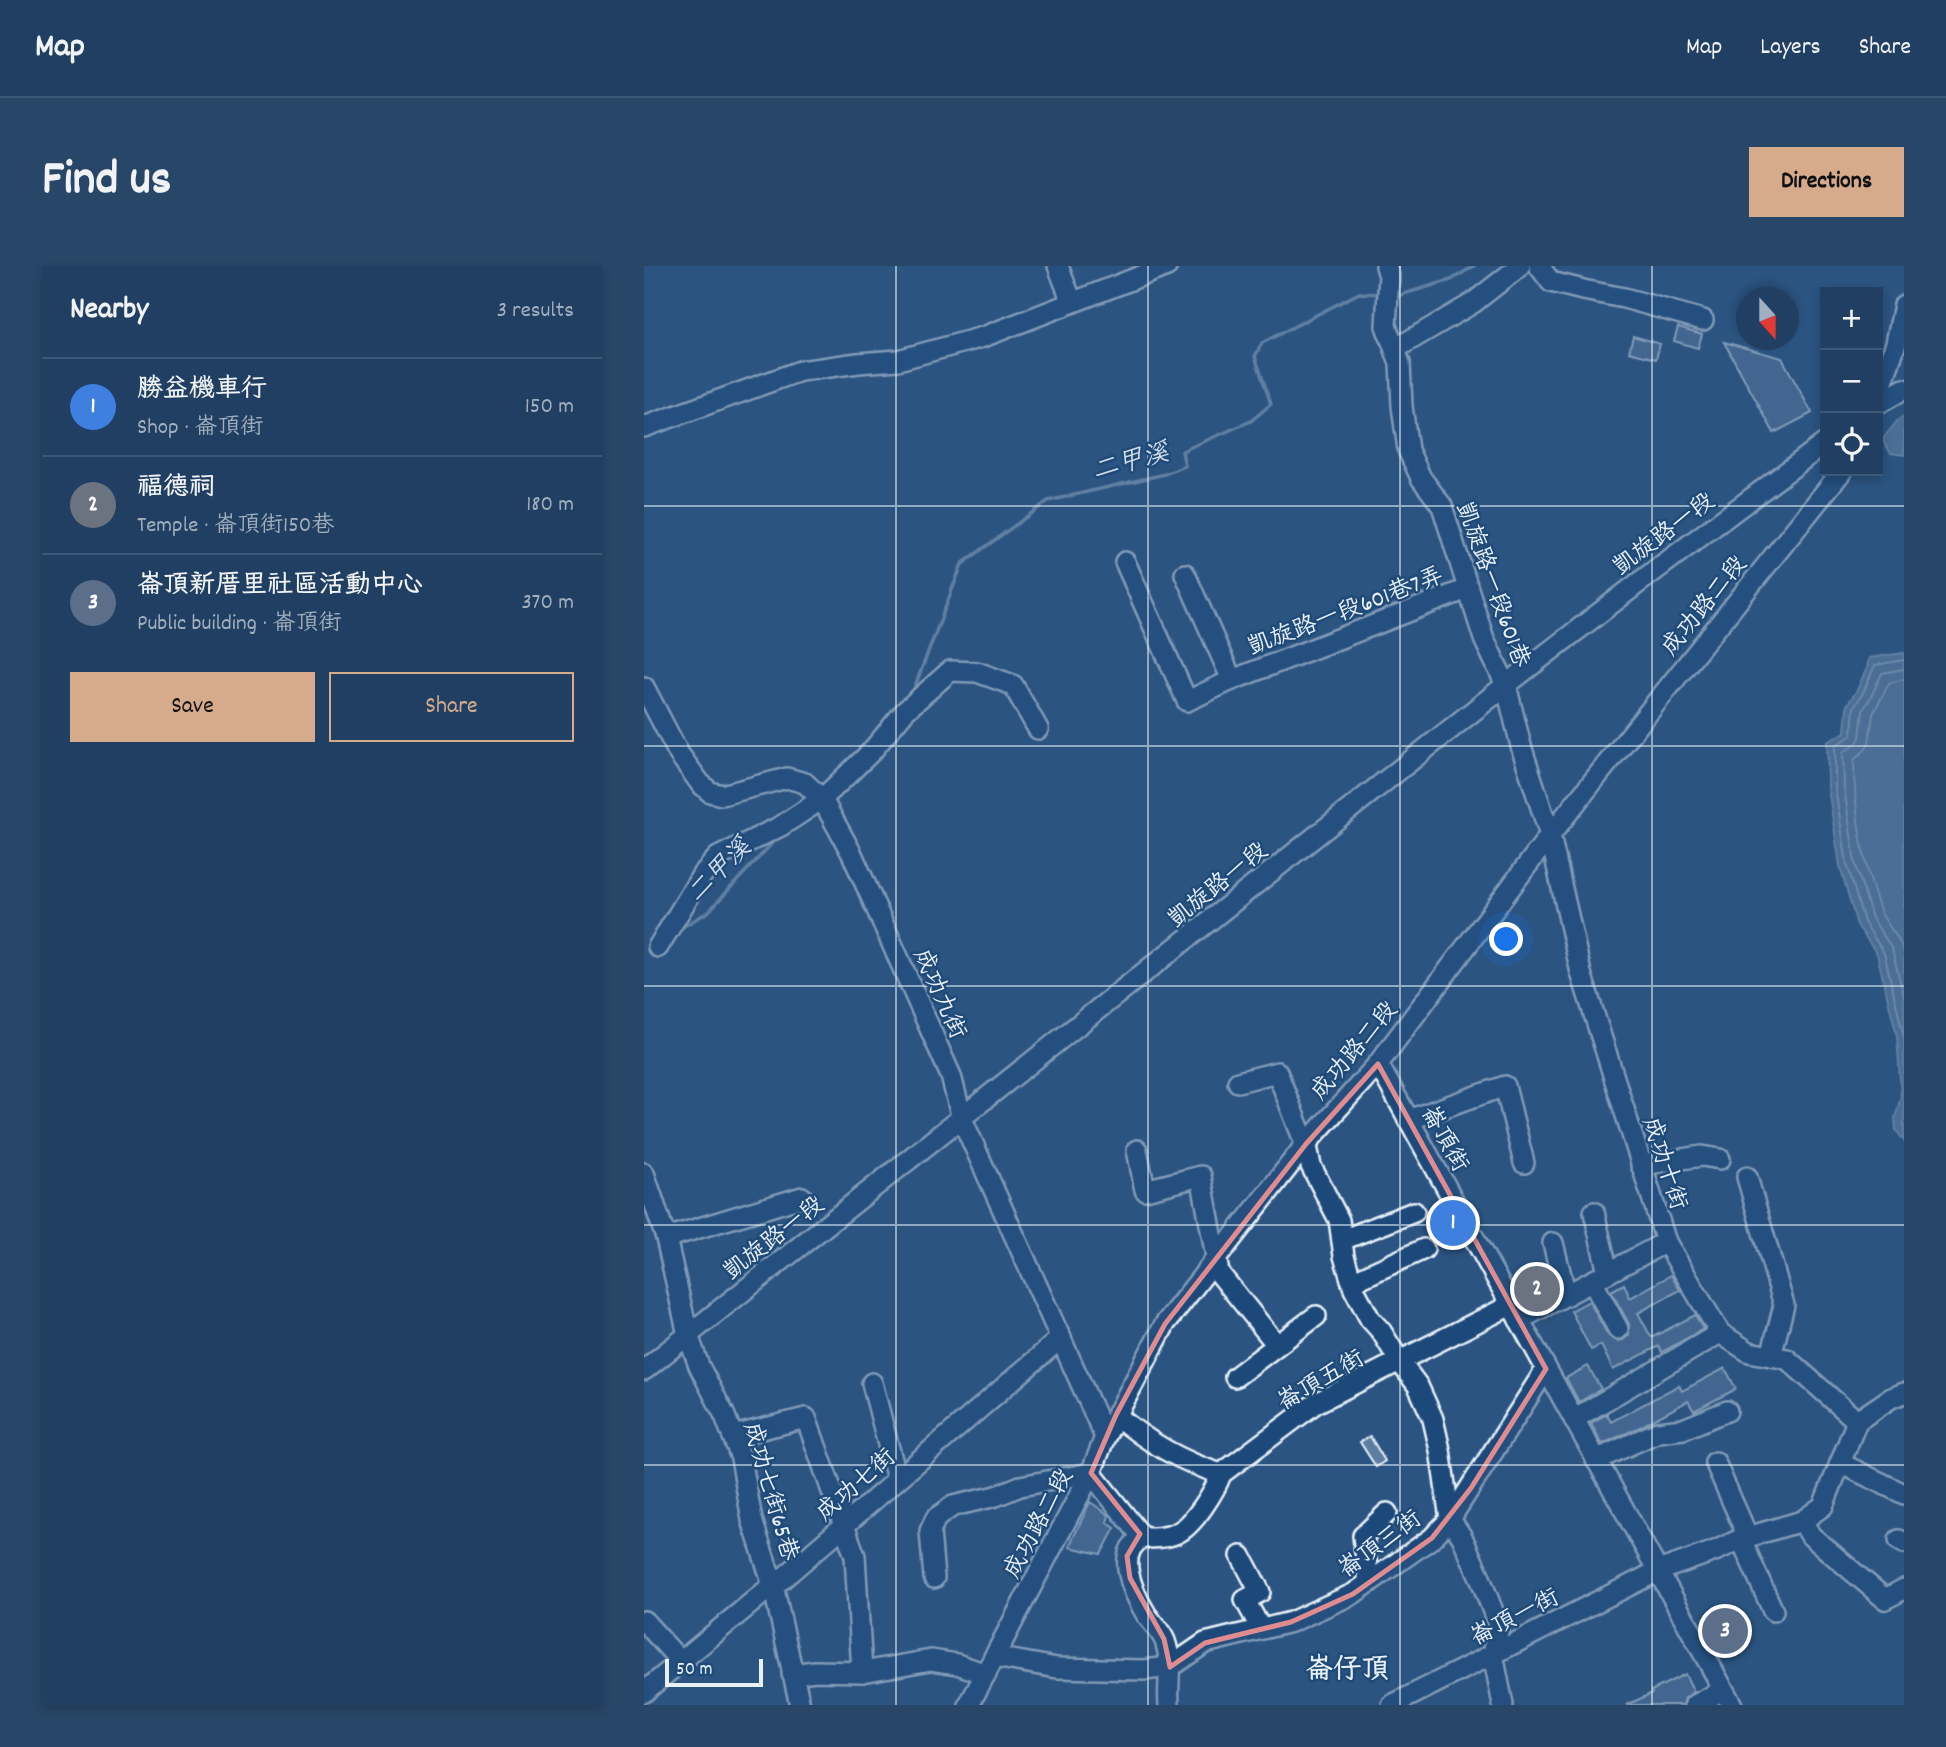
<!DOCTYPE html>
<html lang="en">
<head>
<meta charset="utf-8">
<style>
	:root { --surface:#203f62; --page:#284668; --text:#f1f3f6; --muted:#a2afbe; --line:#3d5877; --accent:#d6ab8b }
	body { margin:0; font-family:Dekko,"LXGW WenKai TC",sans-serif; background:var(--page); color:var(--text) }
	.controls { position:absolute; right:21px; top:21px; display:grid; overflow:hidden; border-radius:0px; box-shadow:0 4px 10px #0003 }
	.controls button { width:63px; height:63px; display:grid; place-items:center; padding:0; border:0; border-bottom:2px solid var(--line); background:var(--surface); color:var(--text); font:35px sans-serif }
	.compass { position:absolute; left:1092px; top:21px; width:63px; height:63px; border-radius:50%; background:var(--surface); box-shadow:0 4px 10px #0003; rotate:159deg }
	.scale { position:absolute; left:21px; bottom:18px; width:98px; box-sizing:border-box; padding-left:7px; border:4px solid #e8f1f8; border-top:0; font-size:19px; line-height:24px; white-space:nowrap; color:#e8f1f8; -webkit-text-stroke:5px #1f4a7a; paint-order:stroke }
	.you { position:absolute; left:863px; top:674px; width:24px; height:24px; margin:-18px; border:5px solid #fff; border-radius:50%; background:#1a73e8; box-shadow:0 0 0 10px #1a73e833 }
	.badge { display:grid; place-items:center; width:46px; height:46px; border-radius:50%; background:var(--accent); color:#fff; font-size:23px; font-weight:700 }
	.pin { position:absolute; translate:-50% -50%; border:4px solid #fff; box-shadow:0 2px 7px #0006 }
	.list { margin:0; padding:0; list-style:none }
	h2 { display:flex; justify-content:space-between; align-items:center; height:91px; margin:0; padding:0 28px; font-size:30px }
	h2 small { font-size:23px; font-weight:400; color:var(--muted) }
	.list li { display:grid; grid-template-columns:46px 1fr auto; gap:21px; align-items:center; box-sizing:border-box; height:98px; padding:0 28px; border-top:2px solid var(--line) }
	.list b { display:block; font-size:26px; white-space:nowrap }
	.list p { margin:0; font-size:23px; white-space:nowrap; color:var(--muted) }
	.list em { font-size:23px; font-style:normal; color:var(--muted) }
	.actions { display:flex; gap:14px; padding:21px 28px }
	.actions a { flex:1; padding:16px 0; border:2px solid var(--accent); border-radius:0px; text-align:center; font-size:24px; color:var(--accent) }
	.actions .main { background:var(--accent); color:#111 }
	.icon { flex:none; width:38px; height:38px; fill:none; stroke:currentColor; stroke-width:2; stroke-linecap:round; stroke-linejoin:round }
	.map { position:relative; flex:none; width:1260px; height:1439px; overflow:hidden; border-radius:0px }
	header { display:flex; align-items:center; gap:42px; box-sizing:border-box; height:98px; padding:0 35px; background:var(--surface); border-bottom:2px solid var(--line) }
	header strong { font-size:33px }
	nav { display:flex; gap:38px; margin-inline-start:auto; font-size:24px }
	.intro { display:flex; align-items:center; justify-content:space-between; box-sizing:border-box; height:168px; padding:0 42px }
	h1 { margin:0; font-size:49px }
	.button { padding:18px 32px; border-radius:0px; background:var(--accent); color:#111; font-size:24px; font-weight:700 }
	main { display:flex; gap:42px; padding:0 42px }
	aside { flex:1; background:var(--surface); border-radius:0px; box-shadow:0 4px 10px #0003 }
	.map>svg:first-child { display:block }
</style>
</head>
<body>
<header>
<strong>Map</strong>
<nav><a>Map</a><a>Layers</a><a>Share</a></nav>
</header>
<div class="intro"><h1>Find us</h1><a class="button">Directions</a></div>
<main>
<aside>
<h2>Nearby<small>3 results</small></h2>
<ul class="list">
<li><span class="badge" style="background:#3f7fe0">1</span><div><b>勝益機車行</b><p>Shop · 崙頂街</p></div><em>150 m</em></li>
<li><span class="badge" style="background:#6b7280">2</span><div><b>福德祠</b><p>Temple · 崙頂街150巷</p></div><em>180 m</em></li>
<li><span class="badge" style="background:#5c6f8a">3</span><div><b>崙頂新厝里社區活動中心</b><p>Public building · 崙頂街</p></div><em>370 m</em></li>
</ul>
<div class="actions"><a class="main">Save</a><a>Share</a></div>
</aside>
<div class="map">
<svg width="1260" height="1439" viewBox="0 0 1260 1439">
	<rect width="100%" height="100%" fill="#2b5482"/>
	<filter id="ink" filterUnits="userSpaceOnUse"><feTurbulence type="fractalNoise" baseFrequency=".0143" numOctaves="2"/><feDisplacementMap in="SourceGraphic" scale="14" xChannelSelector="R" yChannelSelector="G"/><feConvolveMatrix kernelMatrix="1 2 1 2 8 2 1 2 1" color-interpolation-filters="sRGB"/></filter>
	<g filter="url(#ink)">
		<!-- water -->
		<g fill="#708ead" stroke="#a0b6cb" stroke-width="2">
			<polygon points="1260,150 1260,189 1247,187 1238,174 1254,154"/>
			<polygon points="1260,387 1260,875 1252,864 1251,852 1257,830 1253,770 1233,688 1213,659 1196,600 1184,522 1183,476 1201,466 1203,439 1213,424 1223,402 1225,392"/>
		</g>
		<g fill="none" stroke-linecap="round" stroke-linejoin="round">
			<!-- shore -->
			<g stroke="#b8c9da" stroke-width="2">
				<polyline points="1260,394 1231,399 1219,427 1210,441 1208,469 1192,479 1191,482 1191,522 1203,598 1220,656 1240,687 1260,771"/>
				<polyline points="1260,403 1238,407 1227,431 1219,444 1216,472 1212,478 1201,485 1199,487 1200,521 1211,597 1228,652 1248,683 1260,731"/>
				<path d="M1260,413L1245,417L1229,448L1225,477L1221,484L1210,494C1210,544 1219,597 1236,644C1242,660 1256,670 1260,687"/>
			</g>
			<!-- stream -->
			<g stroke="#a0b6cb" stroke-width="3.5">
				<polyline points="750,29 756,29 807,14 830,0"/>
				<polyline points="268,428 318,298 404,235 521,208 541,200 538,185 607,155 627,138 611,90 618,77 715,27 739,28"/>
				<polyline points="210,489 227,471"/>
				<polyline points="35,663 64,646 134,571"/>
			</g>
		</g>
		<!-- building -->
		<g fill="#5d7da1" stroke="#e8f1f8" stroke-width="2">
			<polygon points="1034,61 1058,68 1054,82 1030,75"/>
			<polygon points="989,70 1016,78 1012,93 985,86"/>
			<polygon points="1080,76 1138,92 1168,147 1130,167"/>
			<polygon points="1027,1009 1036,1024 994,1047 1007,1071 1009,1071 1051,1049 1059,1063 1018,1086 1015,1080 969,1104 957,1079 947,1084 927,1045 945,1035 964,1069 973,1075 979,1074 985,1069 985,1058 967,1025 980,1018 986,1032"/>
			<polygon points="944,1100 957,1123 935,1136 922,1112"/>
			<polygon points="1081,1102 1092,1123 1050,1145 1044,1135 994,1162 958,1178 947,1157 963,1148 967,1156 1035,1119 1038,1125"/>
			<polygon points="726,1170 741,1195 732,1201 716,1176"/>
			<polygon points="446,1236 465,1249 463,1256 471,1262 457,1288 425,1281"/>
			<polygon points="1041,1408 1050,1426 1041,1432 1039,1439 983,1439 1008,1427 1007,1425"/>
		</g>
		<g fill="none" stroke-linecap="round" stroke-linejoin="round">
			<defs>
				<g id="minor">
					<polyline points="414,0 428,36"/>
					<polyline points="742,0 745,10 742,60 756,97 758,140 764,184 777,212 798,240 840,373 862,419 877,480 906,569 937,707 1022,976 1076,1067 1105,1086 1143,1093 1213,1155"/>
					<polyline points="895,0 907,16 939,24 980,32 1059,54"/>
					<polyline points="751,83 829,37 876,0"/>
					<polyline points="1234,131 1252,77 1260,39"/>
					<polyline points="1234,138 1260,123"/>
					<polyline points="0,161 156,105 214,97 254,94 339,71 523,0"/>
					<polyline points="481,296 543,435 588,414 823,323"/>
					<polyline points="541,308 588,414"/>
					<polyline points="0,421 35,488 56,517 66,526 78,529 143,512 161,517 178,533 208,588 307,810 318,853 461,1171"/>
					<polyline points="14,681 58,609 74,591 137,560 178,533 227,486 261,445 306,405 333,406 369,419 394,463"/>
					<polyline points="734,798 1088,1439"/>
					<polyline points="594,816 633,806 664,885 667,900 695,954 700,990 710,1023 726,1053 737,1065 756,1096 774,1120 789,1153 796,1184 806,1253 818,1271 835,1309 855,1361 849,1388 859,1439"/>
					<polyline points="764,854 861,820 880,897"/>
					<polyline points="493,884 501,924 557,910 575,1007 633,1079"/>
					<polyline points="997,899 1058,890 1076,893"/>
					<polyline points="0,907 22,972 44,1069 55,1100 81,1150 97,1192 108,1254 129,1319 0,1426"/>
					<polyline points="1103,911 1140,1039 1127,1090"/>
					<polyline points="950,946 964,1007"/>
					<polyline points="22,972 158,931"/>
					<polyline points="698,974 770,946"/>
					<polyline points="909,977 922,1029"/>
					<polyline points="948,1015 974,1063"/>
					<polyline points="708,1016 780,983"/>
					<polyline points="875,1054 1022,976"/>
					<polyline points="0,1104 862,419 993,318 1181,177"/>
					<polyline points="591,1111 672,1050"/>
					<polyline points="228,1117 253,1213"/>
					<path d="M472,1149C503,1176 539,1196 577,1208"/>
					<polyline points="930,1153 1076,1067"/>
					<polyline points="89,1170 162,1152 211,1290 218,1406"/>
					<polyline points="952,1194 1014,1166 1039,1163 1083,1145"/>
					<polyline points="1071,1196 1104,1271"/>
					<polyline points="1196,1197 1260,1228"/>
					<polyline points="1158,1255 1167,1270 1241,1333 1260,1323"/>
					<path d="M499,1272C511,1272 522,1272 533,1267C549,1260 571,1225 577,1208L672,1137L867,1039"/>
					<polyline points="1097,1273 1129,1345"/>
					<polyline points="1255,1274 1260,1277"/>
					<polyline points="597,1290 616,1326 601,1334 617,1363"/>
					<path d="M290,1312L286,1265L292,1252L309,1240L352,1230L376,1220L447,1207L499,1272C469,1285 490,1328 502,1348C508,1357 517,1365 521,1375C529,1397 523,1417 525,1439"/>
					<polyline points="725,1317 719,1270 743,1247"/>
					<polyline points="0,1355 37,1396"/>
					<polyline points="350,1391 413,1402 500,1404 526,1401 561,1377 647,1356 709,1328 788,1272 806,1253 902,1103"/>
					<polyline points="148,1408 171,1405 218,1406 287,1394 313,1398 342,1408"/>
					<polyline points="156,1439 129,1319 137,1314 417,1072"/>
					<polyline points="325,1439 447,1207 461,1171 521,1058 662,878 734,798 906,569 1198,205"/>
					<polyline points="748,1439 1014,1305 1071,1285 1097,1273 1158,1255 1179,1240 1213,1155 1247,1132 1260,1127"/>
					<polyline points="1051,1439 1079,1424"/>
				</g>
			</defs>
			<!-- minor casing -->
			<use href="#minor" stroke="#e8f1f8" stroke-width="24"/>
			<!-- minor -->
			<use href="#minor" stroke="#1f4a7a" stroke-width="19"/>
		</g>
	</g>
	<!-- marked area -->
	<path d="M0 0H1260V1439H0ZM734,798L902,1103L827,1222L788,1272L709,1328L647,1356L561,1377L526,1401L520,1373L486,1312L483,1290L496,1268L447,1207L472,1149L521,1058L662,878Z" fill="#2b5482" fill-opacity=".55" fill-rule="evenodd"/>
	<path fill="none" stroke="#df8c90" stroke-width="5" stroke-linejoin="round" d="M734,798L902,1103L827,1222L788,1272L709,1328L647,1356L561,1377L526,1401L520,1373L486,1312L483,1290L496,1268L447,1207L472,1149L521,1058L662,878Z"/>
	<!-- grid -->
	<path fill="none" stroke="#e8f1f8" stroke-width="2" stroke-opacity="0.55" d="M252,0V1439M504,0V1439M756,0V1439M1008,0V1439M0,240H1260M0,480H1260M0,720H1260M0,959H1260M0,1199H1260"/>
	<g text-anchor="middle" stroke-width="5" stroke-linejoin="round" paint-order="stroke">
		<!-- street labels -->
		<g font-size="24" fill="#e8f1f8" stroke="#1f4a7a">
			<text transform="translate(1019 267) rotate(-37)" y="8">凱旋路一段</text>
			<text transform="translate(850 318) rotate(70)" y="8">凱旋路一段601巷</text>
			<text transform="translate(1059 339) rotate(-51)" y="8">成功路二段</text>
			<text transform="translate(701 344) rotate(-21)" y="8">凱旋路一段601巷7弄</text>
			<text transform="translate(573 618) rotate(-39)" y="8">凱旋路一段</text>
			<text transform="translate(297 727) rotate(66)" y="8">成功九街</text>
			<text transform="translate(709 784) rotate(-50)" y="8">成功路二段</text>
			<text transform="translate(802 872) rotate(61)" y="8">崙頂街</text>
			<text transform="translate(1022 897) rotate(72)" y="8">成功十街</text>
			<text transform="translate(129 971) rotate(-38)" y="8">凱旋路一段</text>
			<text transform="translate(676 1113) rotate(-30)" y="8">崙頂五街</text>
			<text transform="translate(211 1218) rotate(-41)" y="8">成功七街</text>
			<text transform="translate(128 1225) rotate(74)" y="8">成功七街65巷</text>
			<text transform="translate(393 1257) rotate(-62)" y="8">成功路二段</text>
			<text transform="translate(735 1277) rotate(-36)" y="8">崙頂三街</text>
			<text transform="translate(870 1350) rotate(-27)" y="8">崙頂一街</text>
		</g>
		<!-- water labels -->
		<g font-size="26" font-style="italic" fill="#d0dde9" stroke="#1f4a7a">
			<text transform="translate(486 194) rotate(-15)" y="9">二甲溪</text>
			<text transform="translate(74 603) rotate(-45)" y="9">二甲溪</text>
		</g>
		<!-- quarter labels -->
		<g font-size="28" font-weight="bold" fill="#e8f1f8" stroke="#1f4a7a">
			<text x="703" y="1411">崙仔頂</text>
		</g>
	</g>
</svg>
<div class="controls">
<button>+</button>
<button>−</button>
<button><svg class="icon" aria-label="locate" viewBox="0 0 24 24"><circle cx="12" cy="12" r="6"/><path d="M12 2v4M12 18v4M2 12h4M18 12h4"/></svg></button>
</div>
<svg class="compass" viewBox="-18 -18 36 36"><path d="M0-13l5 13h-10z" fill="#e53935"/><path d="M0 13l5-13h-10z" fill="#a2afbe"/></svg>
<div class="scale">50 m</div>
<div class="you"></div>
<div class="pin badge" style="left:809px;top:957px;background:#3f7fe0">1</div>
<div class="pin badge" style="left:893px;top:1023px;background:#6b7280">2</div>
<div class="pin badge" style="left:1081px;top:1365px;background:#5c6f8a">3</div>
</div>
</main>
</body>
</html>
